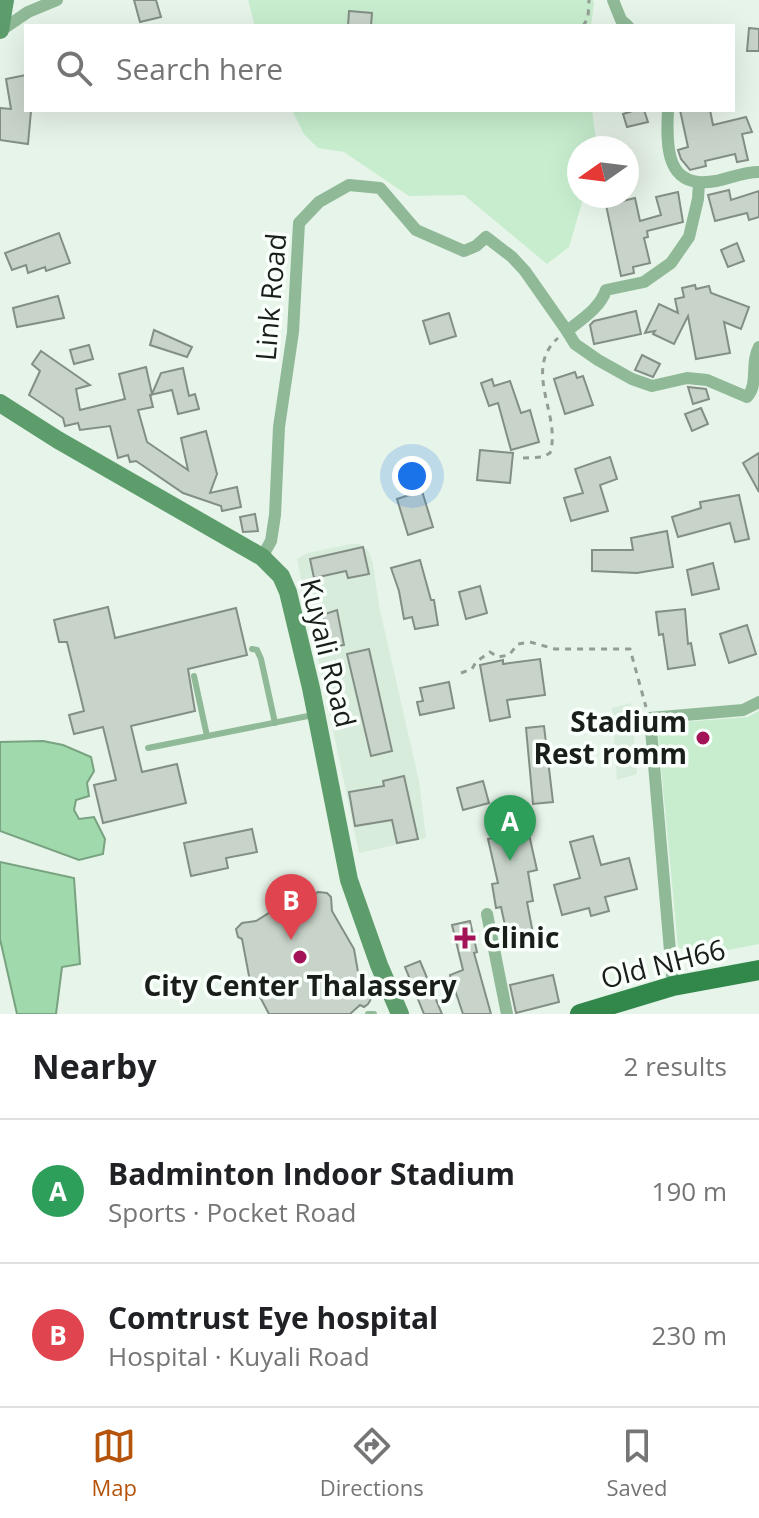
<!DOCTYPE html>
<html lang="en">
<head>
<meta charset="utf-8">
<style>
	:root { --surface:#fff; --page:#f2f2f2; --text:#202124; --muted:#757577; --line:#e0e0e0; --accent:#b45309 }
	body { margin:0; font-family:"Open Sans",sans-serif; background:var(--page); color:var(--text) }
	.compass { position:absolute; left:567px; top:136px; width:72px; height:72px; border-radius:50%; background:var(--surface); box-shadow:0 8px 32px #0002; rotate:256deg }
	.you { position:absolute; left:412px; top:476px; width:28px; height:28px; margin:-20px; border:6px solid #fff; border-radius:50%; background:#1a73e8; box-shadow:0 0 0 12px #1a73e833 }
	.badge { display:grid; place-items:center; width:52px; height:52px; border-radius:50%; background:var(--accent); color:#fff; font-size:26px; font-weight:700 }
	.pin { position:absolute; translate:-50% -66px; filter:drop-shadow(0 2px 4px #0008) }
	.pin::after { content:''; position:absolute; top:42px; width:28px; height:24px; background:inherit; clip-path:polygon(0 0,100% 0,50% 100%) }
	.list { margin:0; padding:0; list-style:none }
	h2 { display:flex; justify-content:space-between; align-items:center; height:104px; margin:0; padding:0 32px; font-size:34px }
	h2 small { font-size:26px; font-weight:400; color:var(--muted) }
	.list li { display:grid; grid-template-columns:52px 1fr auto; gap:24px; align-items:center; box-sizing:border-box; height:144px; padding:0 32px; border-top:2px solid var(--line) }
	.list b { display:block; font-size:30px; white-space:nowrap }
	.list p { margin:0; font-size:26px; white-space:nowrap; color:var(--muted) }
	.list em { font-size:26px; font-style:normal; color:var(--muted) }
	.icon { flex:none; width:44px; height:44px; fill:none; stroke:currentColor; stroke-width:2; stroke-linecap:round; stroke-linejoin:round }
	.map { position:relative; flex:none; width:759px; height:1014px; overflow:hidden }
	.search { position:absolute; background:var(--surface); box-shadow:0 8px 32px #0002; left:24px; right:24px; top:24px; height:88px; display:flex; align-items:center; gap:20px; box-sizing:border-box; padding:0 28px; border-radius:0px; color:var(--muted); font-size:30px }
	.sheet { height:392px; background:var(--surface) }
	nav { display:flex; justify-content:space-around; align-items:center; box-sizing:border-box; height:112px; border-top:2px solid var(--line); background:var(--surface); font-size:22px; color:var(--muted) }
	nav a { display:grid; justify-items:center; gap:4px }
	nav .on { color:var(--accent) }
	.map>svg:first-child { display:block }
</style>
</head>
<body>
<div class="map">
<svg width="759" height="1014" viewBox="0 0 759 1014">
	<rect width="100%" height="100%" fill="#e7f4e9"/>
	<!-- built -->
	<g fill="#d8ecdb">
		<polygon points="351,544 359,544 368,550 373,563 379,606 419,781 426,838 359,853 297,559 308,553"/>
		<polygon points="631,703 637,774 617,780 612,708"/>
	</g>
	<!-- green -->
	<g fill="#c7edce">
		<polygon points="248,0 593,0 594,3 591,26 255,26"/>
		<polygon points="292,110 592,110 597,148 579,148 579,196 584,196 569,247 547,264 464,195 409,196 344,152 318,148 304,134"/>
		<polygon points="759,711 759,944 697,956 678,947 657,724 748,717"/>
	</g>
	<!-- water -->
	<g fill="#a0daac" stroke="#78a280" stroke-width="2">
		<polygon points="43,741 63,745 91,757 94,771 87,783 89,796 76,800 74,810 79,819 94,817 105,839 103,854 79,860 0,831 0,742"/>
		<polygon points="0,862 74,878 80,964 62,967 56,1014 17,1014 0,939"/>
	</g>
	<!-- building -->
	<g fill="#c8d4c9" stroke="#838f85" stroke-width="2">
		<polygon points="134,0 156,0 161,17 140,22"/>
		<polygon points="349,11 372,13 371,26 348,26"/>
		<polygon points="749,28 759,29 759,51 747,51"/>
		<polygon points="26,75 26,110 31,111 28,144 0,140 0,108 11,109 6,79"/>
		<polygon points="636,110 644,110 648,122 627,127 623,114"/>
		<polygon points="680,110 710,110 713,125 746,117 752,132 742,134 748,160 737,162 735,154 705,161 706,166 690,170 681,159 678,150 688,147"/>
		<polygon points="729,190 731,200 759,191 759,217 749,220 747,213 715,221 708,195"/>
		<polygon points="678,192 683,222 647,231 648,237 644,238 650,263 633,267 634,273 621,276 606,205 635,198 640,221 661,215 656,197"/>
		<polygon points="59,233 70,263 46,271 45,267 28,273 26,265 12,270 5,253"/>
		<polygon points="737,243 744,261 728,267 721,250"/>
		<polygon points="695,285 696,289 709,286 711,293 749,307 741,329 724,322 730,353 696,359 688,316 674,344 653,334 655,331 645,333 659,304 678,313 675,299 684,297 682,288"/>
		<polygon points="58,296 64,318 17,327 13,308"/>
		<polygon points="636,311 641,334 594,344 590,325 594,321"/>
		<polygon points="449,313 456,336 430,344 423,321"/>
		<polygon points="154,330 192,347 187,357 150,345"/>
		<polygon points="89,345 93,359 74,364 70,350"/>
		<polygon points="41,351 90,385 76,389 80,410 125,399 119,374 146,367 152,394 161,373 183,368 189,396 195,394 199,409 178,414 172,390 150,395 153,407 138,410 147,442 188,470 181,438 206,431 217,474 210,493 237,487 241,507 222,511 221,506 183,493 136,461 130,462 128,455 118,458 110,426 80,430 78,423 65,426 63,418 29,395 40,371 32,364"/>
		<polygon points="642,355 660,364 653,377 635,370"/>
		<polygon points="575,372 577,378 583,376 593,405 565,414 554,379"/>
		<polygon points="492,379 494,386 510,381 521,413 530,410 539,442 511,450 498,403 489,406 481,383"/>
		<polygon points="688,387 706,389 709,399 693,404"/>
		<polygon points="701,408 708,424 692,431 685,414"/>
		<polygon points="480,450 513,453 510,483 477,480"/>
		<polygon points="759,453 759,492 743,463"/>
		<polygon points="610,457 617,479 600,485 608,511 571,521 564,498 583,493 575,469"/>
		<polygon points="422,491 433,527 408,535 397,499"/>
		<polygon points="739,495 749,539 735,542 730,523 678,537 672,517 701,508 700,502"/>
		<polygon points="255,514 258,531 243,532 240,517"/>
		<polygon points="667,531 673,567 637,573 592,571 592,550 633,550 631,538"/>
		<polygon points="363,547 369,574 348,578 346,571 314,578 310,559"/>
		<polygon points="420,560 431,600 434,600 438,625 415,629 412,617 404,619 399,591 391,568"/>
		<polygon points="713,563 719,589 692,595 687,570"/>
		<polygon points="480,586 487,613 466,619 459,592"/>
		<polygon points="108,607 115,638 236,608 247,655 188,669 195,711 131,726 142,772 177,764 186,803 103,823 94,785 116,780 103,727 74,734 69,715 84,711 67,642 59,642 54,620"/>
		<polygon points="685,609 688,644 691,643 695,665 668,669 663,634 659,635 656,612"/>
		<polygon points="337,610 344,645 318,650 314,626 325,623 322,615"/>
		<polygon points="747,625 756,654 729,663 720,634"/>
		<polygon points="369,649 392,751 371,756 347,654"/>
		<polygon points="540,659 545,695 507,700 510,717 490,721 480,665 503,660 503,664"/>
		<polygon points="449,682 454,708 420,715 417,702 423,701 420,688"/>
		<polygon points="544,726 553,802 533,804 526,728"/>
		<polygon points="404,776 418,839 397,843 392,820 355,826 349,792 384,786 383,781"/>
		<polygon points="483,781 489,803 463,810 457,788"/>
		<polygon points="252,829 257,852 226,858 228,868 191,876 184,843"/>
		<polygon points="528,830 537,870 528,872 533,901 527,902 535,944 510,948 501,907 496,908 492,884 498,883 488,839"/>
		<polygon points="593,836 601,865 629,858 637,889 605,897 609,911 591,916 589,908 562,915 554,885 580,878 570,842"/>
		<polygon points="318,892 327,893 331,897 332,911 354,949 361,989 367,990 371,999 368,1004 364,1007 360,1005 350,1014 269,1014 249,976 242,939 238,937 236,929 242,923 256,921 280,906 313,898 312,895"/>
		<polygon points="470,921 477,952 474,953 491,1014 463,1014 450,975 463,970 452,925"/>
		<polygon points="420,961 442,1014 424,1014 405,967"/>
		<polygon points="553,975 559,1002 516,1013 510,985"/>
	</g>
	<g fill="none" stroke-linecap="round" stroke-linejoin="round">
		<!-- path -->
		<g stroke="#939d94" stroke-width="3" stroke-dasharray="6 6" stroke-linecap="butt">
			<polyline points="583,26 588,18 589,0"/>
			<path d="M523,458L543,457L550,453C562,416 522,370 558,338"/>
			<polyline points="461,673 472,669 476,662 490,652 498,657 509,655 518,644 530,642 555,649 630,649 646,707"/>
		</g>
		<!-- service -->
		<g stroke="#8fb997" stroke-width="6">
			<polyline points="252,649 257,650 261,659 275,723"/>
			<polyline points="194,676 207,736"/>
			<polyline points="148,748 313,715"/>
			<polyline points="368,1014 374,1014"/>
		</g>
		<!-- minor -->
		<g stroke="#8fb997" stroke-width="12">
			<polyline points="613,0 621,20 628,26"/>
			<polyline points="0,31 28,12 57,0"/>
			<path d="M668,110C666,148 666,190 716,181C731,178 743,172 759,172"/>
			<path d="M567,331L575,344L598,360L632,379L652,386L687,378L707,380L747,397C759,384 750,363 759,347"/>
			<path d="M262,557L271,541L275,515L279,427L293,332L299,223L319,202L349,185L380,188L416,230L464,251L476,246L486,237L512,257L525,271L567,331C582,319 600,308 606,290L644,282L671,263L689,237L698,199L699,183"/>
			<polyline points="487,914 507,1014"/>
			<polyline points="673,986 650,718 743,710 759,702"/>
		</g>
		<!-- secondary -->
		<g stroke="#5d9d6b" stroke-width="18">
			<polyline points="0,30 5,0"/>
			<polyline points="0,403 58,440 262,557 281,576 288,592 311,688 349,880 379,965 400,1014"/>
		</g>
		<!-- primary -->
		<polyline stroke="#32884b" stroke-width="20" points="580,1014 673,986 759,970"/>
	</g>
	<!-- markers -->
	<g fill="#a31357" stroke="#f9fffa" stroke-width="3">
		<circle cx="703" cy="738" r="8"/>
		<path d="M461 926h8v8h8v8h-8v8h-8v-8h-8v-8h8z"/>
		<circle cx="300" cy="957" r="8"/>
	</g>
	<g text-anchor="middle" stroke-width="7" stroke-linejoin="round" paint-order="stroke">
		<!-- street labels -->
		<g font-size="28" fill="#191e1a" stroke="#f9fffa">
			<text transform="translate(271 297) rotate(-85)" y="10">Link Road</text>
			<text transform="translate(328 653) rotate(76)" y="10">Kuyali Road</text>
			<text transform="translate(663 964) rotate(-14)" y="10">Old NH66</text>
		</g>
		<!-- poi labels -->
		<g font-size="28" font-weight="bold" fill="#191e1a" stroke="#f9fffa" text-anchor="end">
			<text x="687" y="732">Stadium<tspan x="687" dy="32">Rest romm</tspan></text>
			<text x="483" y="948" text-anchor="start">Clinic</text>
			<text x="300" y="996" text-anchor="middle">City Center Thalassery</text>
		</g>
	</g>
</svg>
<svg class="compass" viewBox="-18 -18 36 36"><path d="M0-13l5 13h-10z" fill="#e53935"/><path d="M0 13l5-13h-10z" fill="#757577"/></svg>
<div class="you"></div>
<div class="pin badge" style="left:510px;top:861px;background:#2e9e5b">A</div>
<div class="pin badge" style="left:291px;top:940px;background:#e0444e">B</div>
<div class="search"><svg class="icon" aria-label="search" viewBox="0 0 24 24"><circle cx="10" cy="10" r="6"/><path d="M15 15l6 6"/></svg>Search here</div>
</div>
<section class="sheet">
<h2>Nearby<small>2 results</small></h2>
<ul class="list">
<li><span class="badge" style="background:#2e9e5b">A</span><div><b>Badminton Indoor Stadium</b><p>Sports · Pocket Road</p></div><em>190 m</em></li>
<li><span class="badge" style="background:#e0444e">B</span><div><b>Comtrust Eye hospital</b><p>Hospital · Kuyali Road</p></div><em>230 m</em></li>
</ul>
</section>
<nav>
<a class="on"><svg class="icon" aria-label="map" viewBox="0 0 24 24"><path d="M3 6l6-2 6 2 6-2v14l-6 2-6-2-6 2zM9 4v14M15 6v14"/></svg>Map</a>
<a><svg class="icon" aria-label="directions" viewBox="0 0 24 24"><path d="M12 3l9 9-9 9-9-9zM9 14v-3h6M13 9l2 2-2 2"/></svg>Directions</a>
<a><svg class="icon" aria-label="saved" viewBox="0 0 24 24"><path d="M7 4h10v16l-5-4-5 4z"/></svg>Saved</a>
</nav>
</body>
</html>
